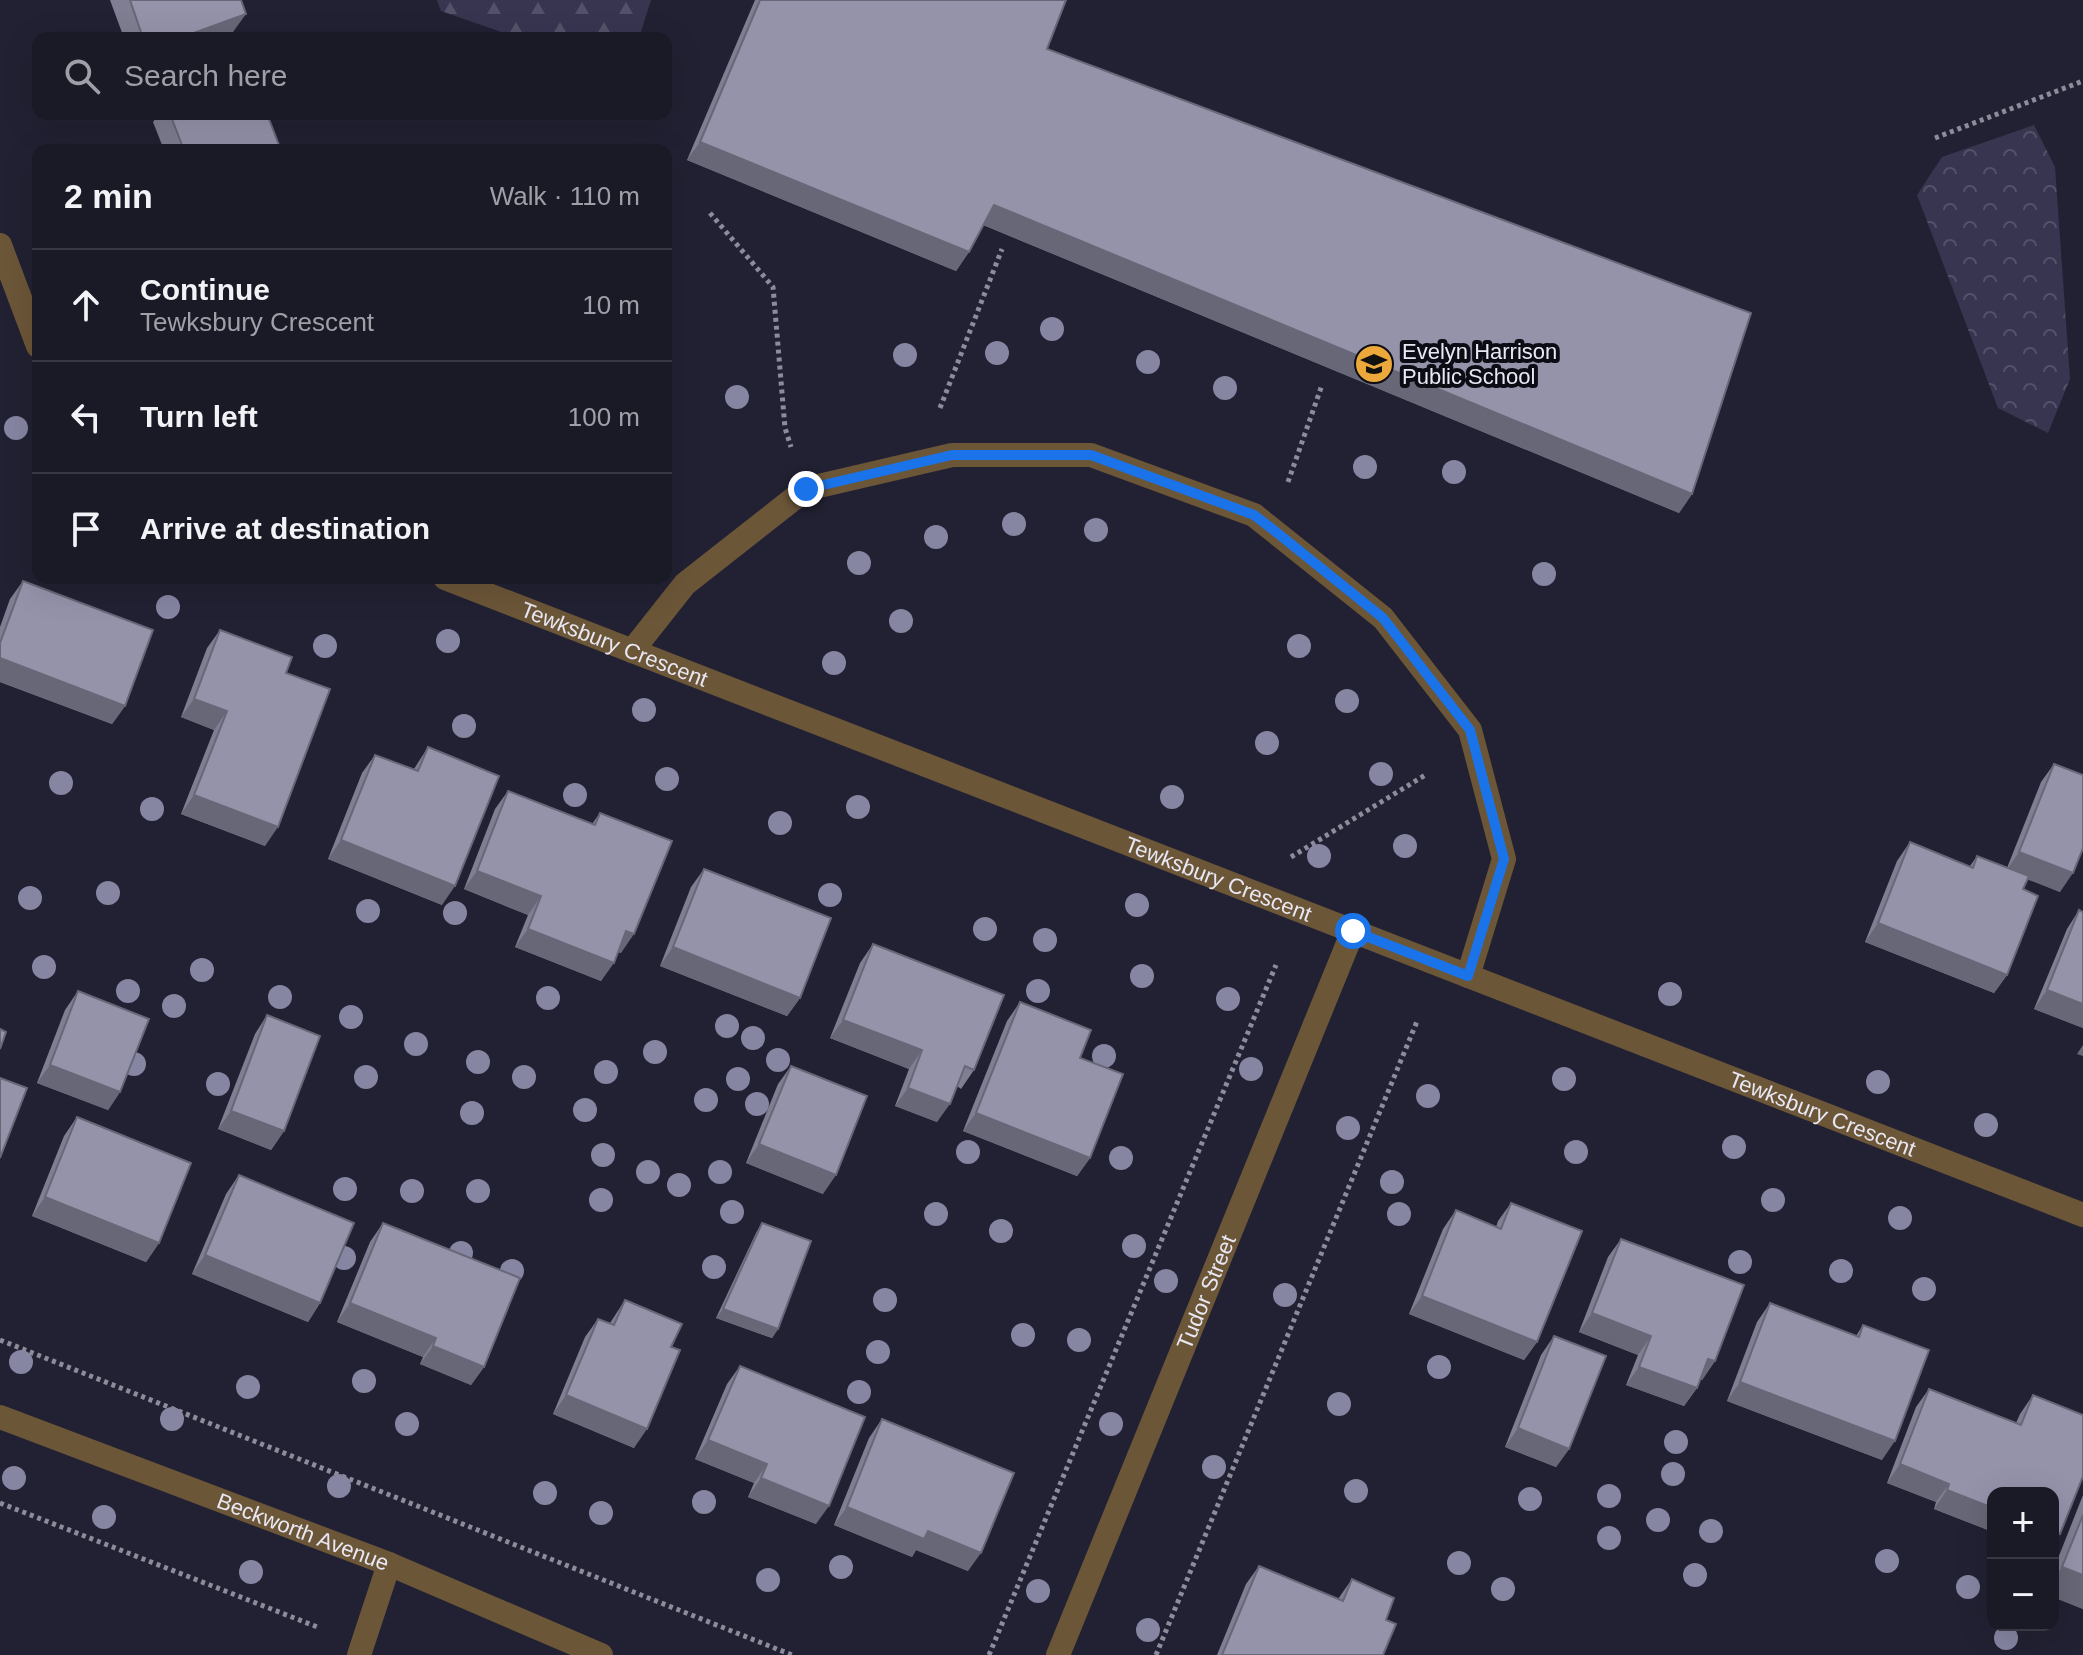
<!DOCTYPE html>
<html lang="en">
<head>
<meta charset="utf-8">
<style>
	:root { --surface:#1a1926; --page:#23222e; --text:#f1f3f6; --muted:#9fa0a7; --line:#383843 }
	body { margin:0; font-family:Helvetica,sans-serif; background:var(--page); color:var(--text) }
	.controls { position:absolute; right:24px; bottom:24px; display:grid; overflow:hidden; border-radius:16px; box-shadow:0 8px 32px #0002 }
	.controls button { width:72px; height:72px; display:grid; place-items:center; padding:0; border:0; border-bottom:2px solid var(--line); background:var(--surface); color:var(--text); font:40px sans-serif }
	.stop { position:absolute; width:24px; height:24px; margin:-18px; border:6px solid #1a73e8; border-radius:50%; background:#fff }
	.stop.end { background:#1a73e8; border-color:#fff; box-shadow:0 2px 8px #0008 }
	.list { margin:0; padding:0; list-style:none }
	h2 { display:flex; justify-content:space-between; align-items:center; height:104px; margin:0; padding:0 32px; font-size:34px }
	h2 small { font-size:26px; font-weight:400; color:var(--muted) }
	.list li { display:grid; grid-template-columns:52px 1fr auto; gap:24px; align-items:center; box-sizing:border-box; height:112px; padding:0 32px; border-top:2px solid var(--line) }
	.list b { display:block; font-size:30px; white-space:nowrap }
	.list p { margin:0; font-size:26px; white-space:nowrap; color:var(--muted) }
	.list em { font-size:26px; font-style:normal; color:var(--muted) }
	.icon { flex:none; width:44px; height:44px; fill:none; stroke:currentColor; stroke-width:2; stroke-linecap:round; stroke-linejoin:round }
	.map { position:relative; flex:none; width:2083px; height:1655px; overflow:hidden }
	.search { position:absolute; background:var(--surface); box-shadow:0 8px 32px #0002; left:32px; top:32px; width:640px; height:88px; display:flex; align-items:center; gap:20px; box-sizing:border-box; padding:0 28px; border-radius:16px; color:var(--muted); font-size:30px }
	.panel { position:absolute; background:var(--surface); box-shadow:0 8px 32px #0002; left:32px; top:144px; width:640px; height:440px; border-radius:16px }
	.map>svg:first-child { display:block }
</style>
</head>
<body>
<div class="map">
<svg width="2083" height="1655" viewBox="0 0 2083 1655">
	<defs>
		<pattern id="forest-firs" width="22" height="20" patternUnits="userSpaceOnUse" patternTransform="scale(2)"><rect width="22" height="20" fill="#373550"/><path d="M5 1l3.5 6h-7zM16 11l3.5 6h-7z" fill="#54526a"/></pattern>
		<pattern id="park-crowns" width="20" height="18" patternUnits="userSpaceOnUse" patternTransform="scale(2)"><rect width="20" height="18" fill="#373550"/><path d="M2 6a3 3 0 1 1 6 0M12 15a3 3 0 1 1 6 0" fill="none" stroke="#54526a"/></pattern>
	</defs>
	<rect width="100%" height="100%" fill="#222133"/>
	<!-- forest -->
	<polygon fill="url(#forest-firs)" points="437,0 651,0 639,38 519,38 441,11"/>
	<!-- park -->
	<polygon fill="url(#park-crowns)" points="2034,125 2055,167 2070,379 2048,433 1998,408 1917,195 1942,157"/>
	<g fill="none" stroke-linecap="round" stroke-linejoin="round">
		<!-- path -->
		<g stroke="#8d8c9b" stroke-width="5" stroke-dasharray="4 4" stroke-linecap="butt">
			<polyline points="1935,138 2083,81"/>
			<polyline points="710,213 773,287 785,428 791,447"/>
			<polyline points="940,408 1002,249"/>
			<polyline points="1288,482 1322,385"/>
			<polyline points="1291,857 1427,774"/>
			<polyline points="0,1340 792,1655"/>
			<polyline points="0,1503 320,1628"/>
			<polyline points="989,1655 1276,965"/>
			<polyline points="1156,1655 1418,1019"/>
		</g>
		<!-- minor -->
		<g stroke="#6c5638" stroke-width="24">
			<polyline points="0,245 38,346"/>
			<path id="s1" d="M445,578L2083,1215"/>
			<polyline points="632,651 685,584 806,489 952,455 1091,455 1254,515 1383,618 1470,730 1504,859 1468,976"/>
			<path id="s2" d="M0,1417L389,1564L601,1655"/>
			<polyline points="359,1655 389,1564"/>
			<path id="s3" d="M1058,1655L1353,931"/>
		</g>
	</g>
	<!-- trees -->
	<g fill="#8685a2">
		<circle cx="1052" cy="329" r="12"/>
		<circle cx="997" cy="353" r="12"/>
		<circle cx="905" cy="355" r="12"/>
		<circle cx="1148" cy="362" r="12"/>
		<circle cx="1225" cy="388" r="12"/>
		<circle cx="737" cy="397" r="12"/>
		<circle cx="16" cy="428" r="12"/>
		<circle cx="1365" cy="467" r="12"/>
		<circle cx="1454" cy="472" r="12"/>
		<circle cx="1014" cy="524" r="12"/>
		<circle cx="1096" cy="530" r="12"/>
		<circle cx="936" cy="537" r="12"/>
		<circle cx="859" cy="563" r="12"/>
		<circle cx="1544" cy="574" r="12"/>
		<circle cx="168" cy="607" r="12"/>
		<circle cx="901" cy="621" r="12"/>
		<circle cx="448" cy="641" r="12"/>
		<circle cx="325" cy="646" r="12"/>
		<circle cx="1299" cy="646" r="12"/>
		<circle cx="834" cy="663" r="12"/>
		<circle cx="1347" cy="701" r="12"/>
		<circle cx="644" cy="710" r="12"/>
		<circle cx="464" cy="726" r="12"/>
		<circle cx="1267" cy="743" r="12"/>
		<circle cx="1381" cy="774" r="12"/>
		<circle cx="667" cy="779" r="12"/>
		<circle cx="61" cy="783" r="12"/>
		<circle cx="575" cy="795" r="12"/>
		<circle cx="1172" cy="797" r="12"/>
		<circle cx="858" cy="807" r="12"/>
		<circle cx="152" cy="809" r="12"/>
		<circle cx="780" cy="823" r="12"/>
		<circle cx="1405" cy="846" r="12"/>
		<circle cx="1319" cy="856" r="12"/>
		<circle cx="108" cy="893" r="12"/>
		<circle cx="830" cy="895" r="12"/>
		<circle cx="30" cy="898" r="12"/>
		<circle cx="1137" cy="905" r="12"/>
		<circle cx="368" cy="911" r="12"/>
		<circle cx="455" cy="913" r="12"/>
		<circle cx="985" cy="929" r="12"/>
		<circle cx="1045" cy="940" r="12"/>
		<circle cx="44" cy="967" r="12"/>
		<circle cx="202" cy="970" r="12"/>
		<circle cx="1142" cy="976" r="12"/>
		<circle cx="128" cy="991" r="12"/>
		<circle cx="1038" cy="991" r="12"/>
		<circle cx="1670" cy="994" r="12"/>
		<circle cx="280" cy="997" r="12"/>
		<circle cx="548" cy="998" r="12"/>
		<circle cx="1228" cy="999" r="12"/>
		<circle cx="174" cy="1006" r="12"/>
		<circle cx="351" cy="1017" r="12"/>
		<circle cx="727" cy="1026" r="12"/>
		<circle cx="753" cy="1038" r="12"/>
		<circle cx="416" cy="1044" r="12"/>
		<circle cx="655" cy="1052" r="12"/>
		<circle cx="1104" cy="1056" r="12"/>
		<circle cx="778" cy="1060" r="12"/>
		<circle cx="478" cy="1062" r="12"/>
		<circle cx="134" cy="1064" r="12"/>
		<circle cx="1251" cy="1069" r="12"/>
		<circle cx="606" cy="1072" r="12"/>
		<circle cx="366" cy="1077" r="12"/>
		<circle cx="524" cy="1077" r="12"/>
		<circle cx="738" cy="1079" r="12"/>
		<circle cx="1564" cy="1079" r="12"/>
		<circle cx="1878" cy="1082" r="12"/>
		<circle cx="218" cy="1084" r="12"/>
		<circle cx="1428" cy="1096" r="12"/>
		<circle cx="706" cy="1100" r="12"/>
		<circle cx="757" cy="1104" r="12"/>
		<circle cx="585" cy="1110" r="12"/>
		<circle cx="472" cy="1113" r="12"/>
		<circle cx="1986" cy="1125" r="12"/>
		<circle cx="1348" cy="1128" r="12"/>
		<circle cx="1734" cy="1147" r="12"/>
		<circle cx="968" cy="1152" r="12"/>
		<circle cx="1576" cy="1152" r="12"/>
		<circle cx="603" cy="1155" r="12"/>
		<circle cx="1121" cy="1158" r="12"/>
		<circle cx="648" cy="1172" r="12"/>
		<circle cx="720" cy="1172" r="12"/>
		<circle cx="1392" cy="1182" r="12"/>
		<circle cx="679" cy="1185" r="12"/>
		<circle cx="345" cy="1189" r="12"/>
		<circle cx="412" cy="1191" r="12"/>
		<circle cx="478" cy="1191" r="12"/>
		<circle cx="601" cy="1200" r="12"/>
		<circle cx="1773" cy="1200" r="12"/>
		<circle cx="732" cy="1212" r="12"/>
		<circle cx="936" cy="1214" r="12"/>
		<circle cx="1399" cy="1214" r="12"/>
		<circle cx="1900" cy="1218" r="12"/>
		<circle cx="1001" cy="1231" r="12"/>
		<circle cx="1134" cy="1246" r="12"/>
		<circle cx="461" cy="1253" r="12"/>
		<circle cx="344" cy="1258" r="12"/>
		<circle cx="1740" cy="1262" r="12"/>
		<circle cx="714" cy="1267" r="12"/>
		<circle cx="512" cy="1271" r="12"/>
		<circle cx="1841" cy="1271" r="12"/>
		<circle cx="1166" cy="1281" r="12"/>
		<circle cx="1924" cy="1289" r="12"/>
		<circle cx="1285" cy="1295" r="12"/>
		<circle cx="885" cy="1300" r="12"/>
		<circle cx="1023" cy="1335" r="12"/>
		<circle cx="1079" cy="1340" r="12"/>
		<circle cx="878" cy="1352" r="12"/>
		<circle cx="21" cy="1362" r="12"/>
		<circle cx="1439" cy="1367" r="12"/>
		<circle cx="364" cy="1381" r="12"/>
		<circle cx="248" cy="1387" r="12"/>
		<circle cx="859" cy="1392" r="12"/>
		<circle cx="1339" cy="1404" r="12"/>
		<circle cx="172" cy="1419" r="12"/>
		<circle cx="407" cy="1424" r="12"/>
		<circle cx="1111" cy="1424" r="12"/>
		<circle cx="1676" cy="1442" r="12"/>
		<circle cx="1214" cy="1467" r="12"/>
		<circle cx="1673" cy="1474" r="12"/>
		<circle cx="14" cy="1478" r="12"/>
		<circle cx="339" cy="1486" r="12"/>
		<circle cx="1356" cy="1491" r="12"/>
		<circle cx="545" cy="1493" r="12"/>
		<circle cx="1609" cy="1496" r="12"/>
		<circle cx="1530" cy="1499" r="12"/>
		<circle cx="704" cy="1502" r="12"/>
		<circle cx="601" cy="1513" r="12"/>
		<circle cx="104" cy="1517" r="12"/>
		<circle cx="1658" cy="1520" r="12"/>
		<circle cx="1711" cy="1531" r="12"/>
		<circle cx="1609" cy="1538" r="12"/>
		<circle cx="1887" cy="1561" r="12"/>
		<circle cx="1459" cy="1563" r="12"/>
		<circle cx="841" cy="1567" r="12"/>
		<circle cx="251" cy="1572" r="12"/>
		<circle cx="1695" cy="1575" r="12"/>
		<circle cx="768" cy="1580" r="12"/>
		<circle cx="1968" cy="1587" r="12"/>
		<circle cx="1503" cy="1589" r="12"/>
		<circle cx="1038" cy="1591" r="12"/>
		<circle cx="1148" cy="1630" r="12"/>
		<circle cx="2006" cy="1638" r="12"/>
	</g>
	<!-- wall -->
	<g fill="#7f7e92">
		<polygon points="110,0 241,0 233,32 217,38 124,38"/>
		<polygon points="755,0 1066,0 1047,49 1692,494 1679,513 983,225 969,252 956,271 687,160"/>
		<polygon points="159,114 267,114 281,150 164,150 153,122"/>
		<polygon points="23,581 125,706 112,724 0,682 0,627 10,599"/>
		<polygon points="220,630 286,673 265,846 181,814 214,730 181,717 207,648"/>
		<polygon points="428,747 442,905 328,859 362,773 375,755 414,769"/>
		<polygon points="2054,764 2060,892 2028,879 2023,889 2007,975 1994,993 1865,942 1897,861 1910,842 1970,866 1977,856 2007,868 2041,782"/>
		<polygon points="508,791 592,824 600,813 621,953 618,952 601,981 515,947 528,915 464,889 495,809"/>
		<polygon points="704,869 800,998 787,1016 660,966 691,887"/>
		<polygon points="2079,910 2083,1028 2034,1009 2067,929"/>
		<polygon points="873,944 974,1070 961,1089 957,1086 937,1122 895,1106 909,1069 830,1038 860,963"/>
		<polygon points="78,991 120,1092 108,1110 37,1083 65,1010"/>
		<polygon points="1020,1002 1080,1058 1090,1158 1077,1176 963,1131 1007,1021"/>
		<polygon points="267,1015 284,1131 271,1150 218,1129 255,1034"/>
		<polygon points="791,1066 823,1194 746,1163 778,1084"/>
		<polygon points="77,1117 159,1243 146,1262 32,1216 64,1136"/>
		<polygon points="239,1175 320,1303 308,1322 192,1274 226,1194"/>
		<polygon points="1511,1203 1537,1342 1524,1360 1409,1314 1443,1229 1456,1210 1496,1227 1498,1221"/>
		<polygon points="383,1223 484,1367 471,1385 420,1364 423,1357 337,1322 370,1242"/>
		<polygon points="762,1223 778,1329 772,1338 716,1318 756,1233"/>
		<polygon points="1621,1239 1715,1361 1702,1380 1700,1379 1697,1388 1684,1406 1626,1385 1638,1355 1579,1332 1608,1257"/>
		<polygon points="625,1300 671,1347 634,1448 553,1414 585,1337 598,1319 610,1323"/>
		<polygon points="1770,1303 1856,1336 1863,1325 1882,1460 1727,1401 1757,1322"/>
		<polygon points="1554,1336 1569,1449 1556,1467 1505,1447 1541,1355"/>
		<polygon points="740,1366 816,1524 748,1497 754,1483 695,1459 727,1384"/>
		<polygon points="1929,1389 2016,1423 2020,1414 2033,1395 2083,1415 2083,1476 2060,1534 2053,1544 2053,1493 1993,1493 1993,1532 1934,1509 1936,1502 1887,1483 1916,1407"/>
		<polygon points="882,1419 968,1571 916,1550 912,1557 834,1525 869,1438"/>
		<polygon points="2083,1495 2083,1609 2053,1597 2053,1571"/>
		<polygon points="1259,1566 1338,1599 1352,1579 1386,1620 1383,1655 1217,1655 1246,1584"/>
	</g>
	<!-- shaded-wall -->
	<g fill="#686777">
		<polygon points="246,14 233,32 217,38 180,38"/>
		<polygon points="700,142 969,252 956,271 687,160"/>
		<polygon points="994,205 1692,494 1679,513 981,224"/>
		<polygon points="0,658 125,706 112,724 0,682"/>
		<polygon points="194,699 227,711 214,730 181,717"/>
		<polygon points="194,795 278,827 265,846 181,814"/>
		<polygon points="341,840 455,886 442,905 328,859"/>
		<polygon points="2019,852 2073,873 2060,892 2006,871"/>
		<polygon points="477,871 541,896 528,915 464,889"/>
		<polygon points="1878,923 2007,975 1994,993 1865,942"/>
		<polygon points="528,929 614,963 601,981 515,947"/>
		<polygon points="626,931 634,934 621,953 613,950"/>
		<polygon points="673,947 800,998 787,1016 660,966"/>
		<polygon points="2047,990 2083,1004 2083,1028 2034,1009"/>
		<polygon points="843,1020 922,1050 909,1069 830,1038"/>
		<polygon points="2083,1045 2083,1056 2077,1054"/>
		<polygon points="50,1065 120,1092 108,1110 37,1083"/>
		<polygon points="908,1088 950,1104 937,1122 895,1106"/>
		<polygon points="231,1111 284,1131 271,1150 218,1129"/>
		<polygon points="976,1113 1090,1158 1077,1176 963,1131"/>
		<polygon points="759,1144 836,1175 823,1194 746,1163"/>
		<polygon points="45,1197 159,1243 146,1262 32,1216"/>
		<polygon points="205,1255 320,1303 308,1322 192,1274"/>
		<polygon points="1422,1296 1537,1342 1524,1360 1409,1314"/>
		<polygon points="350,1303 436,1338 423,1357 337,1322"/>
		<polygon points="723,1309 778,1329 772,1338 716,1318"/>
		<polygon points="1592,1313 1651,1336 1638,1355 1579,1332"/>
		<polygon points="433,1346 484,1367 471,1385 420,1364"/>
		<polygon points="1708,1359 1715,1361 1702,1380 1695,1378"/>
		<polygon points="1639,1367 1697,1388 1684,1406 1626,1385"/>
		<polygon points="1740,1382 1895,1441 1882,1460 1727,1401"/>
		<polygon points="566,1395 647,1429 634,1448 553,1414"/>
		<polygon points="1518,1428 1569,1449 1556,1467 1505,1447"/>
		<polygon points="708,1440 767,1464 754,1483 695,1459"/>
		<polygon points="1900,1464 1949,1484 1936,1502 1887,1483"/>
		<polygon points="761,1478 829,1506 816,1524 748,1497"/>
		<polygon points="1947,1490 1993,1508 1993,1532 1934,1509"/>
		<polygon points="847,1507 928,1531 981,1553 968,1571 916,1550 912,1557 834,1525"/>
		<polygon points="2053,1531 2060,1534 2053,1544"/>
		<polygon points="2062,1567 2083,1575 2083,1609 2053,1597 2053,1580"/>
	</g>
	<!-- building -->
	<g fill="#9493aa" stroke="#686777" stroke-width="2">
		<polygon points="130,0 241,0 246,14 180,38 143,38"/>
		<polygon points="760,0 1066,0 1047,49 1751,313 1692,494 994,205 969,252 700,142"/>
		<polygon points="170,114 267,114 281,150 184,150"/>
		<polygon points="23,581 153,630 125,706 0,658 0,643"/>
		<polygon points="220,630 292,657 286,673 330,689 278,827 194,795 227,711 194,699"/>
		<polygon points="428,747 499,776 455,886 341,840 375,755 418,771"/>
		<polygon points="2054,764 2083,775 2083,848 2073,873 2019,852"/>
		<polygon points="508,791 595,825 600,813 672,841 634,934 626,931 614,963 528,929 541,896 477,871"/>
		<polygon points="1910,842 1973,868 1977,856 2029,876 2023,889 2038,896 2007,975 1878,923"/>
		<polygon points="704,869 831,918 800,998 673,947"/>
		<polygon points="2079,910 2083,912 2083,1004 2047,990"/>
		<polygon points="873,944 1004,995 974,1070 965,1066 950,1104 908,1088 922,1050 843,1020"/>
		<polygon points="78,991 149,1019 120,1092 50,1065"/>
		<polygon points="1020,1002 1091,1030 1080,1058 1123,1074 1090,1158 976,1113"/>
		<polygon points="267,1015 320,1036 284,1131 231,1111"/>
		<polygon points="0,1029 6,1032 0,1049"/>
		<polygon points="791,1066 867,1096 836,1175 759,1144"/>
		<polygon points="0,1078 27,1088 0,1158"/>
		<polygon points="77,1117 191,1163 159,1243 45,1197"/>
		<polygon points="239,1175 354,1223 320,1303 205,1255"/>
		<polygon points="1511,1203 1582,1231 1537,1342 1422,1296 1456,1210 1501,1229"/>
		<polygon points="383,1223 520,1278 484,1367 433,1346 436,1338 350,1303"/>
		<polygon points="762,1223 811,1241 778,1329 723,1309"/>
		<polygon points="1621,1239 1744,1285 1715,1361 1708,1359 1697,1388 1639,1367 1651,1336 1592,1313"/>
		<polygon points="625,1300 682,1324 671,1347 680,1350 647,1429 566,1395 598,1319 614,1325"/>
		<polygon points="1770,1303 1859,1337 1863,1325 1929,1350 1895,1441 1740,1382"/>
		<polygon points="1554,1336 1606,1356 1569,1449 1518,1428"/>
		<polygon points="740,1366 865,1417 829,1506 761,1478 767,1464 708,1440"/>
		<polygon points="1929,1389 2021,1425 2033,1395 2083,1415 2083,1476 2060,1534 2053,1531 2053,1493 1993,1493 1993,1508 1947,1490 1949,1484 1900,1464"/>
		<polygon points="882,1419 1014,1473 981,1553 928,1531 924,1539 847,1507"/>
		<polygon points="2083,1515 2083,1575 2062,1567"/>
		<polygon points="1259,1566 1343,1601 1352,1579 1394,1598 1386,1620 1396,1624 1383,1655 1222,1655"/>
	</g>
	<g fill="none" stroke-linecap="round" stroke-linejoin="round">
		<!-- route -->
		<polyline stroke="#1a73e8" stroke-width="10" points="806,489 952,455 1091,455 1254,515 1271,528 1383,618 1470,730 1504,859 1468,976 1353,931"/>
	</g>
	<!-- icons -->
	<defs>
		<symbol id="school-disc" viewBox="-11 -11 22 22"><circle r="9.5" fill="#eda83b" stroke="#0c0c14"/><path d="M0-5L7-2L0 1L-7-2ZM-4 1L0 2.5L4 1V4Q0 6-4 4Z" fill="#111"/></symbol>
	</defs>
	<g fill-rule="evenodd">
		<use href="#school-disc" x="1352" y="342" width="44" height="44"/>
	</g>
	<g text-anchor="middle" stroke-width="8" stroke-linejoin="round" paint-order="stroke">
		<!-- poi labels -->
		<g font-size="22" fill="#e8e7f4" stroke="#0c0c14" text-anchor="start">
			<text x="1402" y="359">Evelyn Harrison<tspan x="1402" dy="25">Public School</tspan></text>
		</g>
		<!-- street labels -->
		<g font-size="22" fill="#e8e7f4" stroke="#0c0c14">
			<text dy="8" stroke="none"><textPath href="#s1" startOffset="182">Tewksbury Crescent</textPath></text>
			<text dy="8" stroke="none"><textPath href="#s1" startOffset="830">Tewksbury Crescent</textPath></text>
			<text dy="8" stroke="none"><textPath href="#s1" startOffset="1478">Tewksbury Crescent</textPath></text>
			<text dy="8" stroke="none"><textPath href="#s3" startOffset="392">Tudor Street</textPath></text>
			<text dy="8" stroke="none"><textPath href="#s2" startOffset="324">Beckworth Avenue</textPath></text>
		</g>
	</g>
</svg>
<div class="controls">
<button>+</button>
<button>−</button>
</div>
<div class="stop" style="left:1353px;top:931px"></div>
<div class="stop end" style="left:806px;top:489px"></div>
<div class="search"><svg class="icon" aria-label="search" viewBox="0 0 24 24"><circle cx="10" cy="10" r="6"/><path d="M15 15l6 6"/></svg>Search here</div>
<section class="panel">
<h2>2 min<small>Walk · 110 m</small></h2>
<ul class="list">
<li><svg class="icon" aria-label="ahead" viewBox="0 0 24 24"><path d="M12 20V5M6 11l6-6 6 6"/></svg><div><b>Continue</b><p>Tewksbury Crescent</p></div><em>10 m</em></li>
<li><svg class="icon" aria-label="left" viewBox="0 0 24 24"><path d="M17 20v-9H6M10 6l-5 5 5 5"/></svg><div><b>Turn left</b></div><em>100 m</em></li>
<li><svg class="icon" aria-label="arrive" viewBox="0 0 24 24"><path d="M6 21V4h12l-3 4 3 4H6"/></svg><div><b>Arrive at destination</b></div></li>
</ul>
</section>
</div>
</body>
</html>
